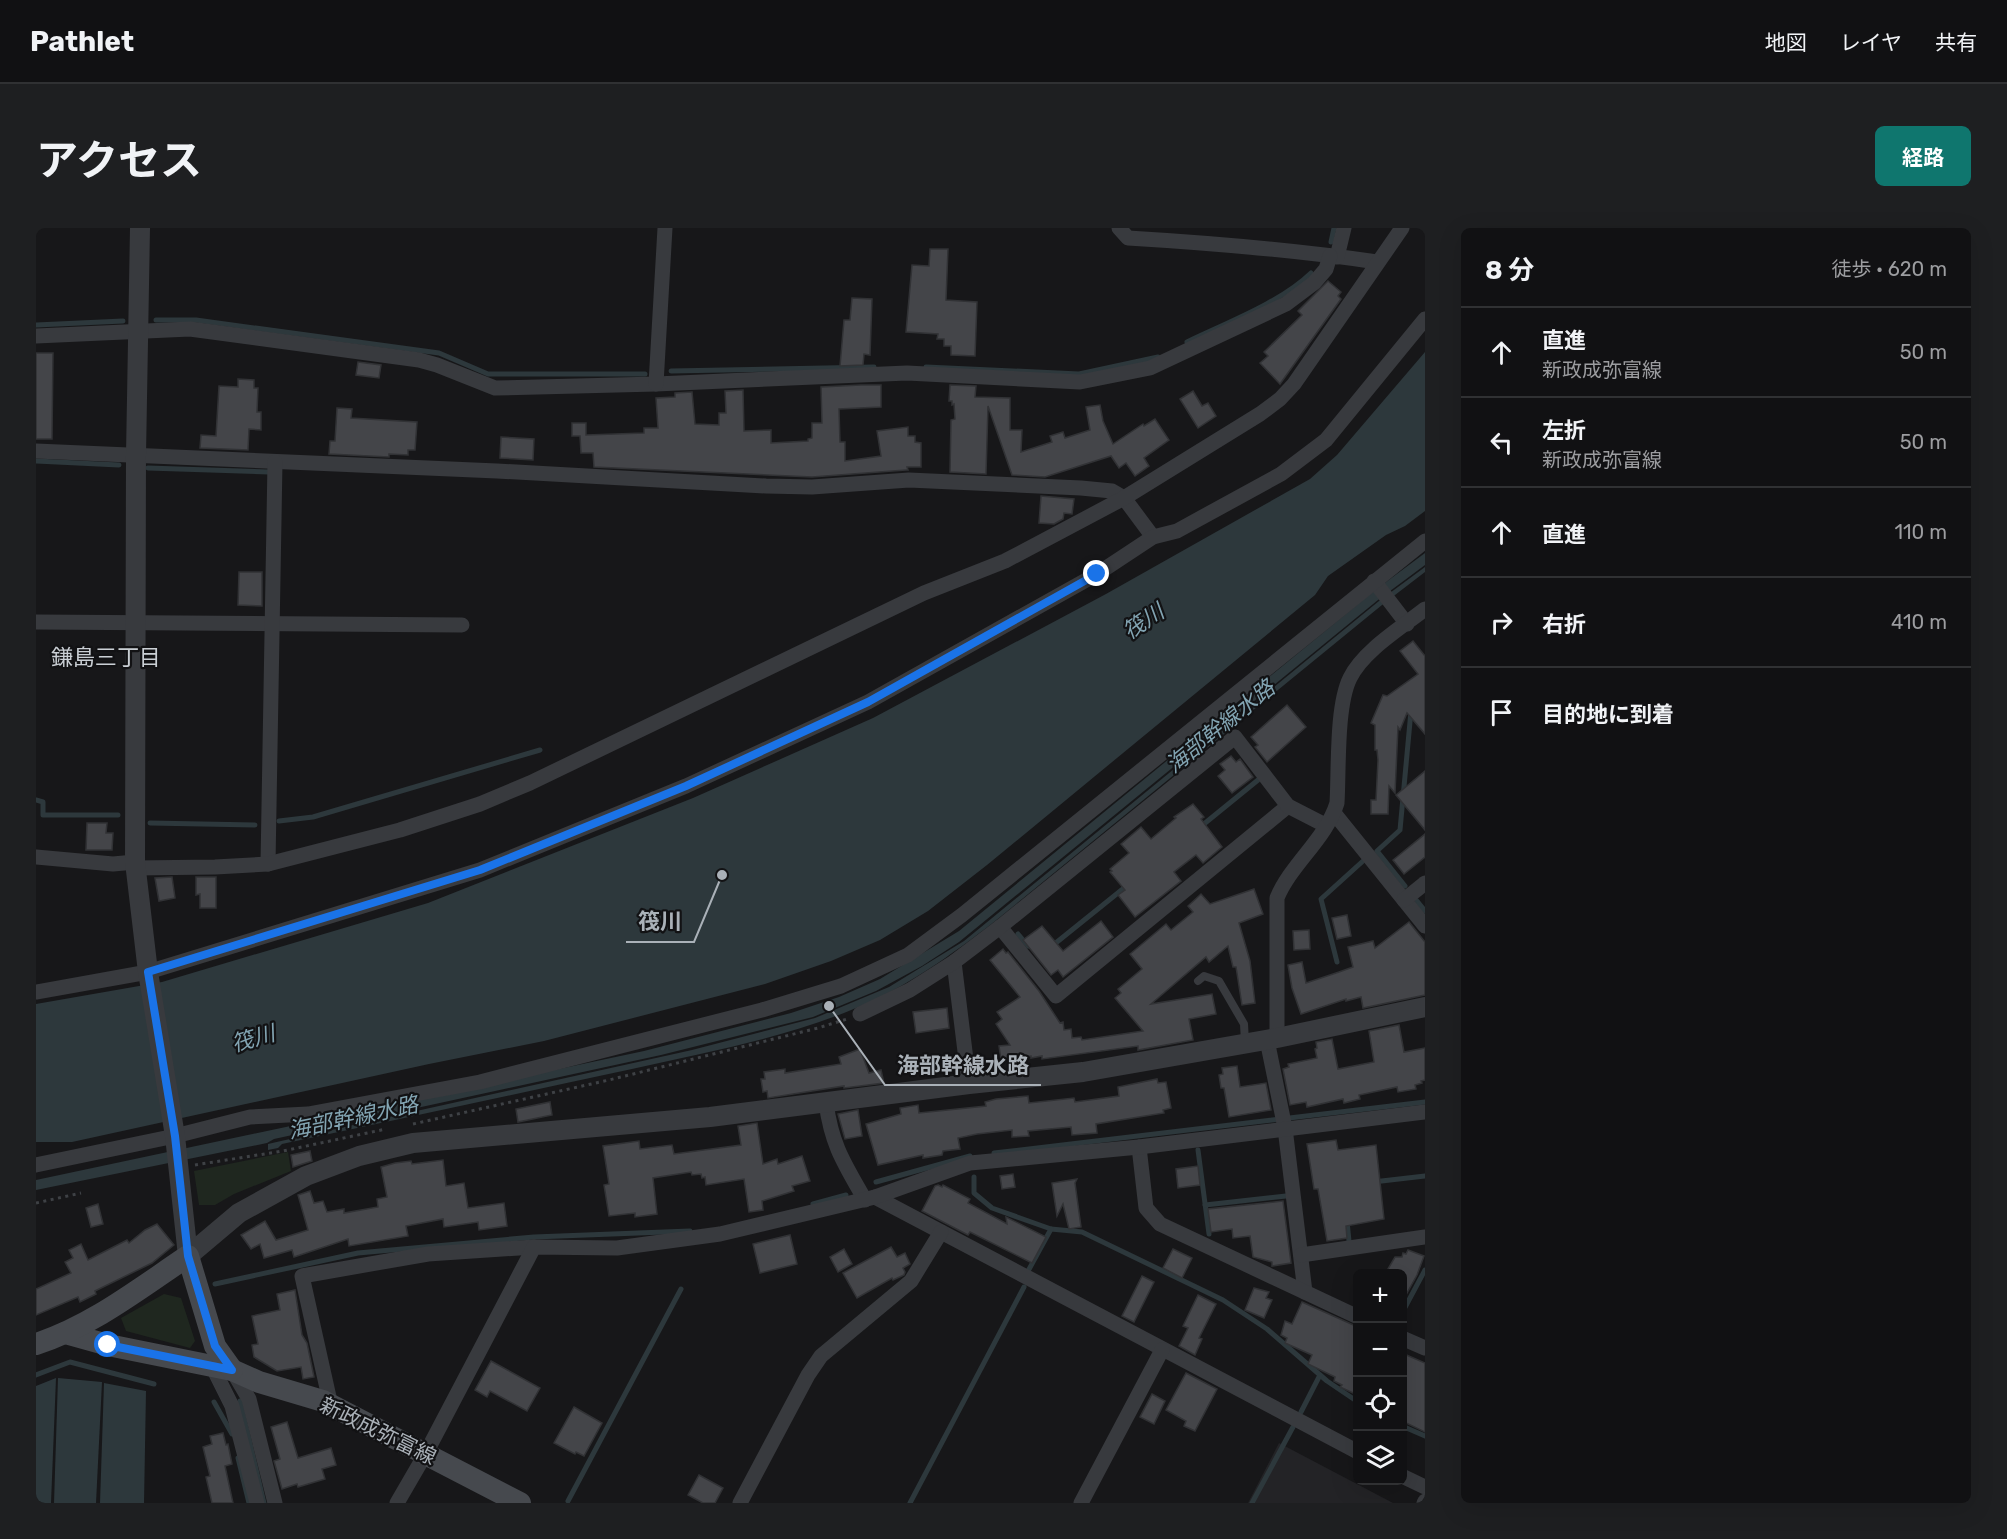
<!DOCTYPE html>
<html lang="ja">
<head>
<meta charset="utf-8">
<style>
	:root { --surface:#111113; --page:#1e1f21; --text:#f1f3f6; --muted:#9c9da0; --line:#303133; --accent:#0f766e }
	body { margin:0; font-family:Rubik,"Noto Sans JP",sans-serif; background:var(--page); color:var(--text) }
	.controls { position:absolute; right:18px; bottom:18px; display:grid; overflow:hidden; border-radius:9px; box-shadow:0 6px 24px #0002 }
	.controls button { width:54px; height:54px; display:grid; place-items:center; padding:0; border:0; border-bottom:2px solid var(--line); background:var(--surface); color:var(--text); font:30px sans-serif }
	.stop { position:absolute; width:18px; height:18px; margin:-14px; border:4px solid #1a73e8; border-radius:50%; background:#fff }
	.stop.end { background:#1a73e8; border-color:#fff; box-shadow:0 2px 6px #0008 }
	.list { margin:0; padding:0; list-style:none }
	h2 { display:flex; justify-content:space-between; align-items:center; height:78px; margin:0; padding:0 24px; font-size:26px }
	h2 small { font-size:20px; font-weight:400; color:var(--muted) }
	.list li { display:grid; grid-template-columns:39px 1fr auto; gap:18px; align-items:center; box-sizing:border-box; height:90px; padding:0 24px; border-top:2px solid var(--line) }
	.list b { display:block; font-size:22px; white-space:nowrap }
	.list p { margin:0; font-size:20px; white-space:nowrap; color:var(--muted) }
	.list em { font-size:20px; font-style:normal; color:var(--muted) }
	.icon { flex:none; width:33px; height:33px; fill:none; stroke:currentColor; stroke-width:2; stroke-linecap:round; stroke-linejoin:round }
	.map { position:relative; flex:none; width:1389px; height:1275px; overflow:hidden; border-radius:9px }
	header { display:flex; align-items:center; gap:36px; box-sizing:border-box; height:84px; padding:0 30px; background:var(--surface); border-bottom:2px solid var(--line) }
	header strong { font-size:28px }
	nav { display:flex; gap:33px; margin-inline-start:auto; font-size:21px }
	.intro { display:flex; align-items:center; justify-content:space-between; box-sizing:border-box; height:144px; padding:0 36px }
	h1 { margin:0; font-size:42px }
	.button { padding:15px 27px; border-radius:9px; background:var(--accent); color:#fff; font-size:21px; font-weight:700 }
	main { display:flex; gap:36px; padding:0 36px }
	aside { flex:1; background:var(--surface); border-radius:9px; box-shadow:0 6px 24px #0002 }
	.map>svg:first-child { display:block }
</style>
</head>
<body>
<header>
<strong>Pathlet</strong>
<nav><a>地図</a><a>レイヤ</a><a>共有</a></nav>
</header>
<div class="intro"><h1>アクセス</h1><a class="button">経路</a></div>
<main>
<div class="map">
<svg width="1389" height="1275" viewBox="0 0 1389 1275">
	<rect width="100%" height="100%" fill="#171719"/>
	<!-- built -->
	<polygon fill="#232326" points="1243,1215 1357,1275 1212,1275"/>
	<!-- green -->
	<g fill="#1f271f">
		<polygon points="252,924 255,943 198,966 179,977 163,977 158,943"/>
		<polygon points="128,1066 145,1070 159,1113 154,1120 90,1103 85,1090"/>
	</g>
	<!-- water -->
	<g fill="#2d383c">
		<polygon points="1389,124 1389,283 1369,298 1350,307 1292,348 1279,367 951,637 892,683 844,712 795,733 729,756 508,813 393,836 36,914 0,914 0,776 126,754 392,675 657,570 837,490 1070,366 1274,251 1301,227"/>
		<polygon points="1389,325 1389,337 1342,372 923,714 886,738 840,763 777,789 625,827 238,911 231,915 0,962 0,952 608,823 755,785 803,769 844,751 923,703 1338,363"/>
		<path d="M1389,339V344L1346,377L958,694C915,727 871,759 820,780C749,810 671,824 596,841C480,866 363,891 246,916L242,920L232,922V916L245,913L656,822L779,790L853,759L928,713L1343,373Z"/>
		<polygon points="20,1150 15,1275 0,1275 0,1158"/>
		<polygon points="22,1150 66,1154 60,1275 18,1275"/>
		<polygon points="68,1155 110,1163 108,1275 64,1275"/>
	</g>
	<g fill="none" stroke-linecap="round" stroke-linejoin="round">
		<!-- stream -->
		<g stroke="#2d383c" stroke-width="5">
			<polyline points="1295,14 1298,0"/>
			<polyline points="120,92 160,92 403,125 452,146 609,146"/>
			<polyline points="0,97 87,93"/>
			<path d="M1151,114C1190,95 1244,75 1275,45"/>
			<polyline points="890,139 1043,146 1122,129"/>
			<polyline points="635,143 838,139"/>
			<polyline points="0,233 83,237"/>
			<polyline points="112,240 233,244"/>
			<polyline points="0,572 7,574 7,587 82,587"/>
			<polyline points="243,593 277,589 504,522"/>
			<polyline points="114,595 219,597"/>
			<polyline points="1163,600 1222,552"/>
			<polyline points="1369,658 1341,623 1364,602 1375,483"/>
			<polyline points="1381,673 1389,683"/>
			<polyline points="982,706 992,718"/>
			<polyline points="1016,718 1093,656"/>
			<polyline points="1301,734 1285,671 1327,633"/>
			<polyline points="1162,922 1173,1006"/>
			<polyline points="958,925 1389,874"/>
			<polyline points="938,949 938,965 956,980 1015,1001 1046,1004 1187,1072 1231,1101 1291,1153 1322,1174"/>
			<polyline points="840,954 934,928"/>
			<polyline points="1337,954 1389,948"/>
			<polyline points="777,976 810,967"/>
			<polyline points="1169,977 1250,968"/>
			<polyline points="1311,993 1313,1013"/>
			<polyline points="991,1045 1015,1001"/>
			<polyline points="179,1056 322,1025 498,1009 654,1003"/>
			<polyline points="1366,1085 1389,1042"/>
			<polyline points="0,1147 34,1134 118,1156"/>
			<polyline points="204,1173 228,1275"/>
			<polyline points="178,1174 196,1206"/>
			<polyline points="1265,1184 1284,1147"/>
			<polyline points="1366,1198 1389,1208"/>
			<polyline points="202,1230 213,1275"/>
			<polyline points="532,1273 645,1061"/>
			<polyline points="874,1275 988,1059"/>
			<polyline points="1216,1275 1257,1199"/>
		</g>
	</g>
	<!-- building -->
	<g fill="#444549" stroke="#313235" stroke-width="1.5">
		<polygon points="894,21 912,21 910,72 941,74 939,128 915,127 915,118 908,118 908,111 901,111 902,106 870,104 876,37 893,38"/>
		<polygon points="1292,53 1305,64 1302,68 1305,71 1244,156 1224,135 1232,128 1228,124 1266,87 1262,83"/>
		<polygon points="816,70 836,71 834,127 828,126 827,137 804,138 808,92 814,92"/>
		<polygon points="0,125 17,125 16,211 0,211"/>
		<polygon points="322,134 345,137 343,150 320,147"/>
		<polygon points="202,151 218,152 218,160 222,160 221,184 225,184 225,202 213,201 212,222 164,220 165,207 180,208 183,158 202,159"/>
		<polygon points="825,157 845,157 845,179 803,181 804,214 809,214 809,233 845,228 841,203 872,199 872,208 879,208 879,214 885,215 885,239 871,239 872,242 870,242 776,249 558,239 557,225 545,225 544,208 536,208 536,195 550,195 550,207 608,205 608,200 622,200 620,170 639,169 639,165 656,164 659,196 683,197 683,185 690,185 689,163 707,162 708,203 735,202 735,215 772,213 772,211 776,210 776,195 786,195 785,159"/>
		<polygon points="914,157 940,158 939,169 974,170 974,202 986,202 985,224 1016,214 1014,208 1027,204 1029,210 1054,202 1050,179 1064,177 1067,193 1077,216 1107,196 1108,198 1119,191 1133,212 1108,230 1113,238 1099,248 1090,235 1083,240 1075,228 1009,249 976,247 952,178 950,246 914,244 915,192 919,191 918,176 916,177 916,173 913,173"/>
		<polygon points="1157,163 1166,178 1172,175 1180,188 1162,200 1144,171"/>
		<polygon points="301,180 316,181 315,190 381,194 379,222 372,222 372,227 353,226 353,229 293,226 294,213 299,213"/>
		<polygon points="465,209 498,211 497,232 464,230"/>
		<polygon points="1005,268 1038,271 1036,286 1028,285 1027,291 1018,296 1003,295"/>
		<polygon points="203,344 226,344 226,378 202,377"/>
		<polygon points="1377,413 1389,428 1389,506 1371,485 1364,502 1362,499 1359,565 1353,558 1352,586 1335,586 1335,572 1340,572 1342,532 1341,522 1339,522 1339,497 1335,495 1347,467 1351,468 1382,446 1364,423"/>
		<polygon points="1251,477 1270,499 1231,534 1219,519 1222,517 1215,509"/>
		<polygon points="1195,528 1200,534 1204,531 1217,549 1196,565 1182,548 1189,542 1184,536"/>
		<polygon points="1389,543 1389,602 1360,567"/>
		<polygon points="1157,576 1168,589 1165,591 1186,619 1167,635 1160,627 1138,644 1145,653 1099,689 1082,667 1089,662 1074,644 1076,643 1074,641 1093,625 1085,616 1105,599 1115,611 1140,590 1138,589"/>
		<polygon points="51,595 71,595 70,605 77,605 76,622 50,622"/>
		<polygon points="1389,606 1389,629 1368,646 1357,632"/>
		<polygon points="136,649 139,670 123,673 119,650"/>
		<polygon points="160,649 180,649 180,680 164,680 164,666 160,667"/>
		<polygon points="1218,661 1227,686 1203,695 1214,733 1219,775 1206,777 1200,739 1197,739 1192,718 1173,734 1170,729 1115,776 1176,766 1180,786 1153,791 1157,812 1102,822 1102,818 1006,831 1006,828 995,830 995,828 965,832 963,818 974,817 960,796 966,791 961,784 984,769 954,732 967,721 970,725 972,724 1003,763 1024,795 1027,794 1028,802 1035,801 1036,810 1045,809 1046,812 1107,803 1079,770 1085,765 1082,761 1106,741 1094,726 1130,696 1135,702 1157,684 1152,678 1165,666 1174,676"/>
		<polygon points="1311,687 1315,708 1301,711 1296,690"/>
		<polygon points="1065,693 1077,709 1027,749 1022,742 1015,747 987,712 1006,698 1027,723"/>
		<polygon points="1373,694 1389,714 1389,767 1327,780 1325,769 1310,773 1310,771 1265,786 1256,760 1252,737 1266,734 1270,755 1303,744 1317,739 1312,719 1337,713 1339,720"/>
		<polygon points="1273,702 1274,721 1258,722 1257,703"/>
		<polygon points="911,780 913,800 880,805 877,784"/>
		<polygon points="1363,797 1368,824 1389,820 1389,852 1385,853 1386,855 1379,857 1380,861 1362,864 1361,859 1323,867 1324,871 1308,875 1307,871 1271,879 1270,874 1254,877 1247,841 1253,839 1252,836 1281,830 1279,821 1281,820 1280,814 1296,811 1302,841 1338,834 1333,803"/>
		<polygon points="824,821 833,845 845,842 848,855 808,860 808,858 732,870 731,863 727,864 725,851 729,851 728,844 749,841 749,845 805,836 803,829"/>
		<polygon points="1201,838 1204,859 1230,855 1235,882 1193,889 1188,860 1185,860 1183,847 1187,846 1186,840"/>
		<polygon points="1121,851 1122,855 1130,854 1135,880 1127,882 1128,885 1060,896 1061,905 1036,907 1035,899 992,903 993,908 976,909 976,902 941,906 922,910 924,921 907,923 906,927 887,930 887,927 842,937 830,896 865,886 864,880 882,877 883,885 950,878 949,874 960,871 992,868 993,875 1038,870 1039,874 1083,868 1082,859"/>
		<polygon points="514,874 516,887 482,894 480,881"/>
		<polygon points="822,882 826,908 809,911 802,886"/>
		<polygon points="721,895 727,936 741,931 742,936 766,928 774,953 756,958 758,963 726,973 727,982 713,984 708,951 670,957 669,949 666,950 665,946 656,947 655,944 617,950 621,986 599,989 599,985 573,988 568,957 573,956 567,918 603,913 604,921 636,917 638,926 705,917 702,898"/>
		<polygon points="1300,912 1302,922 1340,917 1348,991 1310,998 1311,1010 1291,1013 1282,961 1278,961 1271,916"/>
		<polygon points="274,923 276,933 257,939 255,927"/>
		<polygon points="407,932 410,958 428,955 432,980 468,975 471,998 443,1002 442,994 408,999 407,991 370,998 372,1008 313,1018 312,1011 258,1029 256,1022 228,1030 224,1016 215,1021 205,1007 229,993 240,1012 272,1002 262,967 274,963 278,975 287,973 291,984 308,981 308,985 342,979 341,971 351,969 345,939 359,935 375,933 376,936"/>
		<polygon points="1162,938 1164,957 1142,960 1140,941"/>
		<polygon points="977,946 979,959 966,961 964,948"/>
		<polygon points="1041,951 1039,955 1045,999 1033,1001 1027,976 1021,988 1016,955"/>
		<polygon points="902,957 906,959 907,957 934,971 932,975 971,996 970,989 1010,1009 996,1035 934,1004 932,1007 886,983 899,958"/>
		<polygon points="1247,973 1255,1035 1236,1038 1236,1034 1217,1029 1214,1008 1197,1010 1196,1001 1175,1004 1172,981"/>
		<polygon points="62,976 67,996 55,999 50,980"/>
		<polygon points="121,996 138,1017 116,1035 59,1063 60,1066 44,1074 42,1069 0,1087 0,1061 35,1045 29,1034 37,1030 33,1022 45,1016 52,1032 91,1012 93,1015 109,1002"/>
		<polygon points="754,1007 761,1036 724,1045 717,1016"/>
		<polygon points="855,1019 861,1029 869,1025 874,1036 867,1040 869,1044 868,1047 857,1052 856,1050 821,1070 807,1045"/>
		<polygon points="808,1021 816,1036 802,1044 794,1029"/>
		<polygon points="1137,1021 1156,1030 1146,1050 1127,1040"/>
		<polygon points="1372,1022 1388,1028 1381,1047 1366,1074 1366,1046 1349,1046 1359,1029 1366,1029 1367,1025 1370,1026"/>
		<polygon points="1106,1048 1118,1054 1098,1094 1086,1088"/>
		<polygon points="1218,1060 1233,1064 1230,1070 1236,1072 1228,1090 1209,1082"/>
		<polygon points="259,1062 266,1107 271,1115 278,1149 267,1151 265,1139 241,1143 218,1129 216,1117 222,1116 216,1088 244,1082 241,1066"/>
		<polygon points="1162,1067 1180,1076 1163,1110 1166,1111 1159,1127 1143,1118 1152,1100 1147,1098"/>
		<polygon points="1266,1074 1322,1099 1322,1154 1317,1165 1304,1159 1306,1157 1298,1153 1299,1149 1272,1136 1276,1127 1249,1115 1251,1110 1245,1107 1249,1093 1256,1096"/>
		<polygon points="1366,1125 1389,1135 1389,1204 1366,1193"/>
		<polygon points="455,1133 504,1160 491,1183 454,1163 451,1169 439,1162"/>
		<polygon points="1150,1145 1181,1161 1159,1203 1148,1198 1150,1193 1130,1182"/>
		<polygon points="1116,1166 1129,1173 1118,1196 1104,1189"/>
		<polygon points="538,1179 566,1195 548,1228 540,1224 539,1226 518,1215"/>
		<polygon points="251,1194 262,1230 295,1220 300,1237 286,1241 289,1251 262,1259 261,1256 246,1261 238,1233 244,1231 235,1199"/>
		<polygon points="187,1205 190,1217 192,1216 196,1236 189,1238 197,1275 176,1275 170,1249 174,1248 167,1219 176,1216 174,1208"/>
		<polygon points="663,1247 687,1260 679,1275 667,1275 652,1267"/>
	</g>
	<g fill="none" stroke-linecap="round" stroke-linejoin="round">
		<!-- path -->
		<g stroke="#3e4145" stroke-width="3" stroke-dasharray="3 4.5" stroke-linecap="butt">
			<polyline points="377,896 573,852 782,800 811,791"/>
			<polyline points="159,937 247,923 350,901"/>
			<polyline points="0,975 45,965"/>
		</g>
		<!-- service -->
		<polyline stroke="#383a3e" stroke-width="8" points="1162,753 1168,748 1183,753 1208,796 1209,814"/>
		<!-- minor -->
		<g stroke="#383a3e" stroke-width="15">
			<path d="M1083,0L1092,10C1175,15 1259,22 1341,34"/>
			<polyline points="1301,29 1308,0"/>
			<polyline points="0,108 154,101 383,132 401,137 459,160 620,156 871,145 1044,154 1114,140 1250,76 1278,55 1290,41 1294,28"/>
			<polyline points="620,156 629,0"/>
			<polyline points="0,223 461,243 730,258 776,259 873,252 1045,260 1076,263 1088,270 1117,309"/>
			<polyline points="1338,353 1371,396"/>
			<polyline points="0,394 426,397"/>
			<polyline points="1298,585 1389,698"/>
			<polyline points="0,629 77,636 99,634"/>
			<polyline points="232,636 239,234"/>
			<polyline points="99,640 179,639 232,636 364,602 444,576 494,555 888,365 969,333 1088,270 1224,186 1244,171 1258,156 1366,0"/>
			<polyline points="1368,672 1389,655"/>
			<polyline points="964,699 1020,768 1252,578"/>
			<polyline points="918,734 933,856"/>
			<polyline points="0,764 112,744 444,642 650,558 832,474 1061,346 1117,309 1141,303 1245,246 1290,212 1389,91"/>
			<polyline points="824,786 874,762 918,734 964,699 1199,509 1252,578 1289,597"/>
			<path d="M1241,810V670C1255,636 1290,611 1301,575C1303,543 1300,478 1314,450C1327,423 1365,400 1389,381"/>
			<polyline points="1231,812 1249,900 1269,1064"/>
			<path d="M790,875C796,918 808,935 829,972"/>
			<polyline points="1103,919 1110,980 1124,996 1322,1089"/>
			<polyline points="0,937 139,908 214,889 272,886 444,854 726,782 805,758 872,727 926,687 1389,313"/>
			<polyline points="839,969 1322,1224"/>
			<polyline points="1265,1027 1389,1009"/>
			<polyline points="1366,1110 1389,1120"/>
			<polyline points="176,1138 196,1178 221,1275"/>
			<polyline points="196,1142 213,1171 239,1275"/>
			<polyline points="295,1178 266,1048 392,1026 498,1019"/>
			<polyline points="1366,1248 1389,1259"/>
			<polyline points="361,1275 390,1225 498,1019 581,1020 684,1006 839,969 934,935 1103,919 1389,884"/>
			<polyline points="704,1275 772,1147 785,1128 875,1053 905,1004"/>
			<polyline points="1045,1275 1126,1122"/>
			<polyline points="1388,1275 1389,1273"/>
		</g>
		<!-- tertiary -->
		<g stroke="#383a3e" stroke-width="20">
			<polyline points="104,0 100,227 99,634 112,744 139,908 152,1028"/>
			<polyline points="152,1028 203,985 270,948 323,928 377,915 674,889 933,856 1047,844 1241,810 1389,779"/>
		</g>
		<!-- secondary -->
		<g stroke="#46494e" stroke-width="22">
			<polyline points="29,1105 72,1117 196,1142 223,1154 287,1173 484,1275"/>
			<path d="M0,1116C56,1098 104,1060 152,1028L179,1118L196,1142"/>
		</g>
	</g>
	<g fill="none" stroke-linecap="round" stroke-linejoin="round">
		<!-- route -->
		<polyline stroke="#1a73e8" stroke-width="8" points="72,1117 196,1142 179,1118 152,1028 139,908 112,744 444,642 650,558 832,474 1061,346"/>
	</g>
	<g text-anchor="middle" stroke-width="4.5" stroke-linejoin="round" paint-order="stroke">
		<!-- street labels -->
		<g font-size="21" fill="#aab1b8" stroke="#121214">
			<text transform="translate(342 1203) rotate(26)" y="7">新政成弥富線</text>
		</g>
		<!-- water labels -->
		<g font-size="22" font-style="italic" fill="#82a4b2" stroke="#121214">
			<text transform="translate(1107 393) rotate(-34)" y="8">筏川</text>
			<text transform="translate(1184 498) rotate(-39)" y="8">海部幹線水路</text>
			<text transform="translate(217 810) rotate(-16)" y="8">筏川</text>
			<text transform="translate(317 889) rotate(-12)" y="8">海部幹線水路</text>
		</g>
		<!-- neighbourhood labels -->
		<g font-size="22" fill="#cacfd4" stroke="#121214">
			<text x="70" y="437">鎌島三丁目</text>
		</g>
	</g>
	<!-- callouts -->
	<path fill="none" stroke="#aab1b8" stroke-width="2" d="M686 647L658 714H590M793 778L849 857H1005"/>
	<g fill="#aab1b8" stroke="#121214" stroke-width="2">
		<circle cx="686" cy="647" r="6"/>
		<circle cx="793" cy="778" r="6"/>
	</g>
	<g font-size="22" text-anchor="middle" font-weight="bold" fill="#aab1b8" stroke="#121214" stroke-width="4.5" stroke-linejoin="round" paint-order="stroke">
		<text x="624" y="701">筏川</text>
		<text x="927" y="845">海部幹線水路</text>
	</g>
</svg>
<div class="controls">
<button>+</button>
<button>−</button>
<button><svg class="icon" aria-label="locate" viewBox="0 0 24 24"><circle cx="12" cy="12" r="6"/><path d="M12 2v4M12 18v4M2 12h4M18 12h4"/></svg></button>
<button><svg class="icon" aria-label="layers" viewBox="0 0 24 24"><path d="M12 4l9 5-9 5-9-5zM3 14l9 5 9-5"/></svg></button>
</div>
<div class="stop" style="left:72px;top:1117px"></div>
<div class="stop end" style="left:1061px;top:346px"></div>
</div>
<aside>
<h2>8 分<small>徒歩 · 620 m</small></h2>
<ul class="list">
<li><svg class="icon" aria-label="ahead" viewBox="0 0 24 24"><path d="M12 20V5M6 11l6-6 6 6"/></svg><div><b>直進</b><p>新政成弥富線</p></div><em>50 m</em></li>
<li><svg class="icon" aria-label="left" viewBox="0 0 24 24"><path d="M17 20v-9H6M10 6l-5 5 5 5"/></svg><div><b>左折</b><p>新政成弥富線</p></div><em>50 m</em></li>
<li><svg class="icon" aria-label="ahead" viewBox="0 0 24 24"><path d="M12 20V5M6 11l6-6 6 6"/></svg><div><b>直進</b></div><em>110 m</em></li>
<li><svg class="icon" aria-label="right" viewBox="0 0 24 24"><path d="M7 20v-9h11M14 6l5 5-5 5"/></svg><div><b>右折</b></div><em>410 m</em></li>
<li><svg class="icon" aria-label="arrive" viewBox="0 0 24 24"><path d="M6 21V4h12l-3 4 3 4H6"/></svg><div><b>目的地に到着</b></div></li>
</ul>
</aside>
</main>
</body>
</html>
